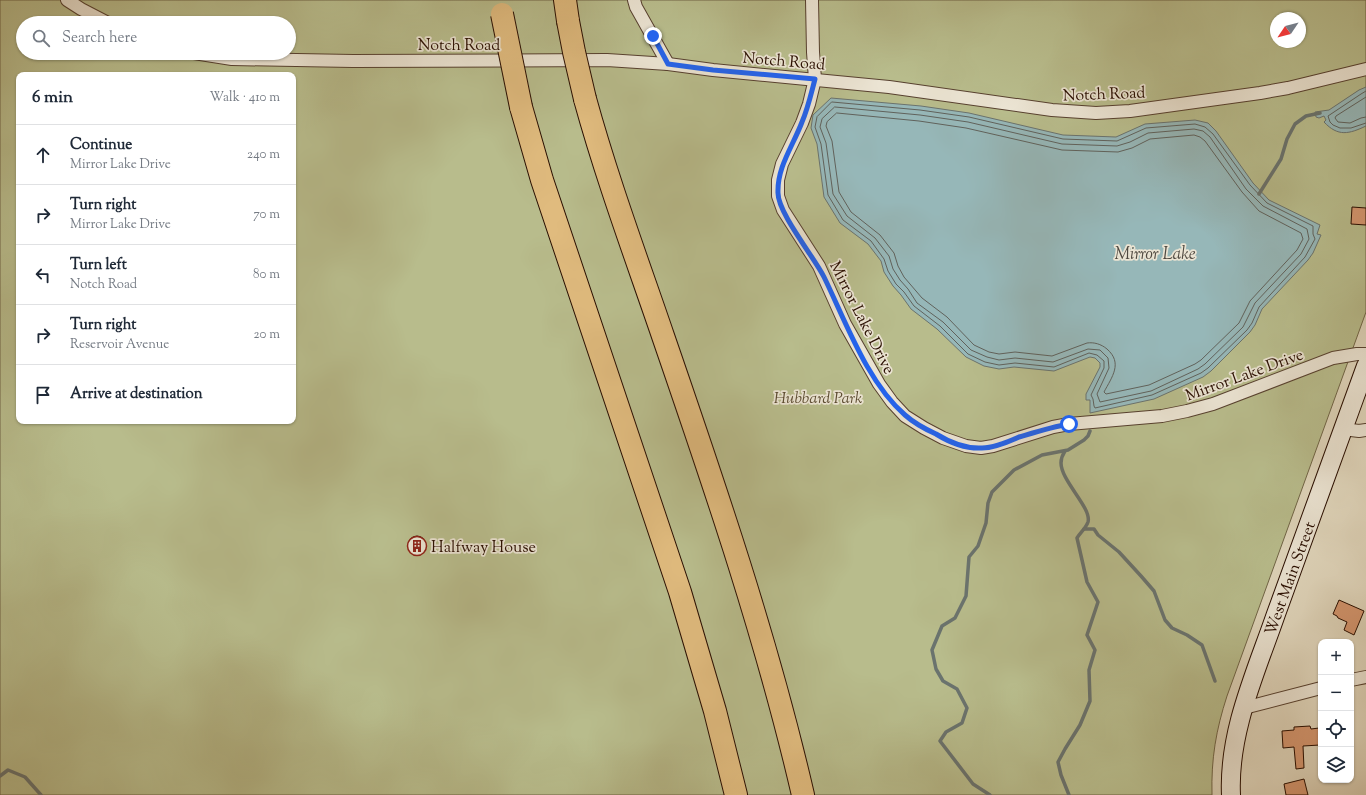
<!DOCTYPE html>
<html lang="en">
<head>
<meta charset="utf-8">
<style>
	:root { --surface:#fff; --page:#f2f2f3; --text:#1f2937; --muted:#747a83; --line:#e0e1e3 }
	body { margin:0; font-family:"Sorts Mill Goudy",serif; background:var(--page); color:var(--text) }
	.controls { position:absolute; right:12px; bottom:12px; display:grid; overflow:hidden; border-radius:8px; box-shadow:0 1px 3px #0004 }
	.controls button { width:36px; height:36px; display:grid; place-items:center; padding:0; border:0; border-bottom:1px solid var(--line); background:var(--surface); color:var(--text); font:20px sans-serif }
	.compass { position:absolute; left:1270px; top:12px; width:36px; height:36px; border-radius:50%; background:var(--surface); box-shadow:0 1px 3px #0004; rotate:235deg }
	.stop { position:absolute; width:12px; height:12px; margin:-9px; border:3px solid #2563eb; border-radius:50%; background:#fff }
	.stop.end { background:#2563eb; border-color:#fff; box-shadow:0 1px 4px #0008 }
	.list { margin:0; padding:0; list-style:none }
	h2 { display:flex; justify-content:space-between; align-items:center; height:52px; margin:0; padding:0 16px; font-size:17px }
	h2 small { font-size:13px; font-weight:400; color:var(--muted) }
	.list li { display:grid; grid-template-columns:26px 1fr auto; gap:12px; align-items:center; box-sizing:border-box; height:60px; padding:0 16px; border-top:1px solid var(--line) }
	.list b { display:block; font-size:15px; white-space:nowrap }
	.list p { margin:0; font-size:13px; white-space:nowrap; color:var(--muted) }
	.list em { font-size:13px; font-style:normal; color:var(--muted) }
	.icon { flex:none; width:22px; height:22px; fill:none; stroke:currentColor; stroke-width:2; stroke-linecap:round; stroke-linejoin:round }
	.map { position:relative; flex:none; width:1366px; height:795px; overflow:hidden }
	.search { position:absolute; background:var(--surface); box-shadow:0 1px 3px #0004; left:16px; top:16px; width:280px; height:44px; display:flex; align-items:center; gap:10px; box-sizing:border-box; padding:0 14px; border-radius:22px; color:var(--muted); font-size:15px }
	.panel { position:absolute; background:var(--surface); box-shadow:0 1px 3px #0004; left:16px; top:72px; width:280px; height:352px; border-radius:8px }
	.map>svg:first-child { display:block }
</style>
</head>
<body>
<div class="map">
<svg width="1366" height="795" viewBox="0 0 1366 795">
	<rect width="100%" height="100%" fill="#e0d6bc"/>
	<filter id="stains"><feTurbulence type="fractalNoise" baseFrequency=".005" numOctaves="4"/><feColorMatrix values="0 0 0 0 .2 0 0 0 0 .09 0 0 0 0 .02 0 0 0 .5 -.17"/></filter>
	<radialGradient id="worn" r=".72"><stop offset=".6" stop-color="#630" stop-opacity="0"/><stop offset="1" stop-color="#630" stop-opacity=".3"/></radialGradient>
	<!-- green -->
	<path fill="#b8bc8c" stroke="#706546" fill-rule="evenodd" d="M0,0H1366V312L1227,696C1216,730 1211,759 1212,795H0ZM1276,18H1300V42H1276ZM23,23H289V53H23ZM19,75H293V421H19Z"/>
	<!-- water -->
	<g fill="#96b7b8" stroke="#6a736e">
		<path d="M1366,87V126C1349,134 1338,137 1324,122L1326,120L1324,116L1319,118L1316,117L1315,112L1329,110L1359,90Z"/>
		<polygon points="831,98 921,106 969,113 1063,135 1116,137 1145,124 1195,120 1208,123 1216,131 1253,183 1269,200 1320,225 1317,234 1321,235 1313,253 1308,260 1262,309 1255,325 1250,332 1211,371 1203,377 1154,399 1090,413 1090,400 1086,400 1086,394 1100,367 1100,363 1095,358 1090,357 1054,371 1014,367 999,369 984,366 966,357 937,329 911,309 901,295 893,286 884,272 881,261 868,244 840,223 824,197 817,144 811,128 813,115"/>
	</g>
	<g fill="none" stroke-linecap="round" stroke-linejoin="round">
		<!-- shore -->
		<g stroke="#60625c" stroke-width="1">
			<polyline points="1366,91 1361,94 1328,116 1330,122 1333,125 1340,128 1351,128 1366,123"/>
			<polyline points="1366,97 1336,116 1335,118 1338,122 1350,123 1361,118 1366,117"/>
			<polygon points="832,102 920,110 969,117 1063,139 1117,141 1146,128 1195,124 1205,127 1213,134 1250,185 1267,203 1313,226 1313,234 1315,239 1305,257 1259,307 1252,323 1247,330 1208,368 1201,373 1152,395 1095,408 1094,406 1093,399 1091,395 1104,368 1104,361 1097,355 1089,353 1054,367 1015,363 999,365 985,362 968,354 940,326 914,306 904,292 896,284 888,271 884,259 871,241 843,220 828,195 821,144 815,127 817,117"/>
			<polygon points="835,107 920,115 968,122 1062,144 1117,146 1130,142 1148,133 1194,129 1203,131 1210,137 1246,189 1263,206 1307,229 1309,239 1301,254 1255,303 1243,327 1205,364 1198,369 1151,391 1100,402 1097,394 1109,368 1108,358 1100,350 1088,349 1053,362 1015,358 999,360 987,357 971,350 943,322 917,303 908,289 900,280 893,269 889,256 875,238 847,216 833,194 826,143 820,127 822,119"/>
			<path d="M837,113L919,121L966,128L1062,150L1118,152L1132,148L1150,139L1194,135L1200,137L1205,141L1242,192L1259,211L1301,233L1303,239L1297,250L1250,301L1239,323L1201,360L1195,364L1149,385L1106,394L1104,392C1112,377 1123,363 1107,349C1101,344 1094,342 1087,343L1052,356L1015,352L999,354L989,352L974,345L947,317L922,298L904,277L898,266L894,253L880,235L851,212L839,192L832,141L826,126L827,122Z"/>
		</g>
		<!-- stream -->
		<g stroke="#6a736e" stroke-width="3.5">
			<polyline points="1259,194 1281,159 1287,139 1295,124 1306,116 1320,113"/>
			<path d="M1065,451C1063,454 1061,459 1061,463C1061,481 1092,508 1088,522C1086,528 1080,533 1077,538L1087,582L1098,602L1087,635L1095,650L1089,670L1090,701L1080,725L1065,749L1058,762L1061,775L1069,795"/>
			<polyline points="1084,529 1094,529 1098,535 1119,552 1141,576 1154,591 1165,620 1172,628 1187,635 1202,645 1215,681"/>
			<polyline points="0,776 8,770 25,777 41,795"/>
			<polyline points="990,795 973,784 940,741 946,732 962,723 967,708 957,689 943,681 936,669 932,650 942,626 955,618 966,596 969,557 978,546 986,523 988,503 992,492 1014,470 1042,455 1068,450 1084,440 1088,436 1090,431"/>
		</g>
	</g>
	<!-- building -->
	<g fill="#d59770" stroke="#290e00">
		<polygon points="1352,207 1366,208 1366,225 1351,224"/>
		<circle cx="417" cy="545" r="9"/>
		<polygon points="1339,600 1364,611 1354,635 1344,630 1347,622 1338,618 1337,616 1333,614"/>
		<polygon points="1310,726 1311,729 1319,728 1320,745 1303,746 1304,768 1296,769 1294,747 1283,748 1282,731 1294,730 1294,727"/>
		<polygon points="1304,779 1308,795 1286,795 1284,784"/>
	</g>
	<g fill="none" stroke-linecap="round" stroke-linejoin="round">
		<defs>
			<g id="street">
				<polyline points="67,0 81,9 108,23"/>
				<polyline points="634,0 636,7 668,64"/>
				<polyline points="812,0 813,52 815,79 809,104 802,123 782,164 778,180 778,196 783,210 819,266 845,324 879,384 892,402 905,416 924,428 943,438 966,446 981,448 993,446 1053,427 1069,424 1162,416 1187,411 1213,404 1333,358 1357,354 1366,354"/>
				<polyline points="194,53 232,59 353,61 607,60 668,64 713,70 889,87 1052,110 1096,113 1130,111 1260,93 1288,88 1366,69"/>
				<polyline points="1343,429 1359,431 1366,430"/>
				<polyline points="1351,680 1366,677"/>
				<polyline points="1244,708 1321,688"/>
			</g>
			<path id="secondary" d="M1231,795C1228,732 1256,672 1276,614C1306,531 1336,449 1366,366"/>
			<g id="highway">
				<polyline points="565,0 568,21"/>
				<path d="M585,99C607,179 636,257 663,336C715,487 767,639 803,795"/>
				<polyline points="521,107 542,180 680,592 715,711 736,795"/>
			</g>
		</defs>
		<!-- street casing -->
		<use href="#street" stroke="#57402f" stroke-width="14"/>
		<!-- secondary casing -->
		<use href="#secondary" stroke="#290e00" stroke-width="20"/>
		<!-- highway casing -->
		<use href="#highway" stroke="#290e00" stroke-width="24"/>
		<!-- street -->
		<use href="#street" stroke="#ebe4d3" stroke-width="12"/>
		<!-- secondary -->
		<use href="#secondary" stroke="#ebe4d3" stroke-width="18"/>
		<!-- highway -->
		<use href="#highway" stroke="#e0bb7e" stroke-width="22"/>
		<defs>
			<g id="highway-bridge">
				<polyline points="502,14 521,107"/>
				<polyline points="568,21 574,52 585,99"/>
			</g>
		</defs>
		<!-- highway-bridge casing -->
		<use href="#highway-bridge" stroke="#290e00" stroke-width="24" stroke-linecap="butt"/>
		<!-- highway-bridge -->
		<use href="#highway-bridge" stroke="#e0bb7e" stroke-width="22"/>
	</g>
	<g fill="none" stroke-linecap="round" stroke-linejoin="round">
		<!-- route -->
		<path stroke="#2563eb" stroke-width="5" d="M653,36L668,64L713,70L815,79C811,94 808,108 802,122C793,146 777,167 778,193C778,213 814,257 824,277C846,322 867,382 905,415C914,423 925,429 936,434C949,442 966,449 982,448C994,448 1008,442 1019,437C1036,432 1052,427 1069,424"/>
	</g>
	<!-- icons -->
	<defs>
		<symbol id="building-ring" viewBox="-11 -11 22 22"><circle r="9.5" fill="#ebe4d3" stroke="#8f2418" stroke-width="1.5"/><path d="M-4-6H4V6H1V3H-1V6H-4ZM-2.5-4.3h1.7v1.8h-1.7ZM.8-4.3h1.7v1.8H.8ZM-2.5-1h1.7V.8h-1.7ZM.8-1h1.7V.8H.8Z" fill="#8f2418"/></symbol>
	</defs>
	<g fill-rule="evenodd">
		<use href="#building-ring" x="406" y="535" width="22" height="22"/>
	</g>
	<g text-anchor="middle" stroke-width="3.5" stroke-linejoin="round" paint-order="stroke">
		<!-- street labels -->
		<g font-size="16" fill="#290e00" stroke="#ebe4d3">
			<text x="459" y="50">Notch Road</text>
			<text transform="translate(784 60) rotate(5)" y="6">Notch Road</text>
			<text transform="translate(1104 93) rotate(-2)" y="6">Notch Road</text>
			<text transform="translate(863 317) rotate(63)" y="6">Mirror Lake Drive</text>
			<text transform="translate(1244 374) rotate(-20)" y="6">Mirror Lake Drive</text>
			<text transform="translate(1289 578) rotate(-70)" y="6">West Main Street</text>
		</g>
		<!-- park labels -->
		<g font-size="16" font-style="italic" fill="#5b4b31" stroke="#ebe4d3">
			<text x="818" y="403">Hubbard Park</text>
		</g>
		<!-- poi labels -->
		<g font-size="16" fill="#290e00" stroke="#ebe4d3" text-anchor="start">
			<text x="431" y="552">Halfway House</text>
		</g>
		<!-- water labels -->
		<g font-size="17" font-style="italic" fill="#4f4940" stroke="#ebe4d3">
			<text x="1155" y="259">Mirror Lake</text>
		</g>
	</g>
	<rect width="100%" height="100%" filter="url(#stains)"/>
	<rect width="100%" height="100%" fill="url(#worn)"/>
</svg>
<div class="controls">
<button>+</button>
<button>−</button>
<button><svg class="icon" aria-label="locate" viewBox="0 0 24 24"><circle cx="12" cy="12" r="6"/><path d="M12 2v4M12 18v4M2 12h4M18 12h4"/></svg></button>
<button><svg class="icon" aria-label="layers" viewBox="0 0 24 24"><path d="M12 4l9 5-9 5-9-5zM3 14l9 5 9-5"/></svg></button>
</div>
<svg class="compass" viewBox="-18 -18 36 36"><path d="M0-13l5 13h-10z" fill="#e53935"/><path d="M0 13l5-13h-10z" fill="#747a83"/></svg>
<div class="stop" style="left:1069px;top:424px"></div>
<div class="stop end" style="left:653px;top:36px"></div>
<div class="search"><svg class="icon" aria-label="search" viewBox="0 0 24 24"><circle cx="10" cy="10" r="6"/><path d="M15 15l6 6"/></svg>Search here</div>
<section class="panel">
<h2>6 min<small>Walk · 410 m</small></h2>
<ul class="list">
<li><svg class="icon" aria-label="ahead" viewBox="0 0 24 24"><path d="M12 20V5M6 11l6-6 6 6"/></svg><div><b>Continue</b><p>Mirror Lake Drive</p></div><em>240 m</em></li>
<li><svg class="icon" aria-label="right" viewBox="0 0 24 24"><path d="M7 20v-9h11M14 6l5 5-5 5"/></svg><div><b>Turn right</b><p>Mirror Lake Drive</p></div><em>70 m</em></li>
<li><svg class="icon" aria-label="left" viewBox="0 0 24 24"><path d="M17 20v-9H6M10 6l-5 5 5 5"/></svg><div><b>Turn left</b><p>Notch Road</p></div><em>80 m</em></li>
<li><svg class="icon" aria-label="right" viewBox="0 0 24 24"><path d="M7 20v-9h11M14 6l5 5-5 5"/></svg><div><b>Turn right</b><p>Reservoir Avenue</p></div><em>20 m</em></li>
<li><svg class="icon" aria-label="arrive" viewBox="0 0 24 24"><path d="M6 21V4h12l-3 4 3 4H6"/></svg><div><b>Arrive at destination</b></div></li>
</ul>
</section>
</div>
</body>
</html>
